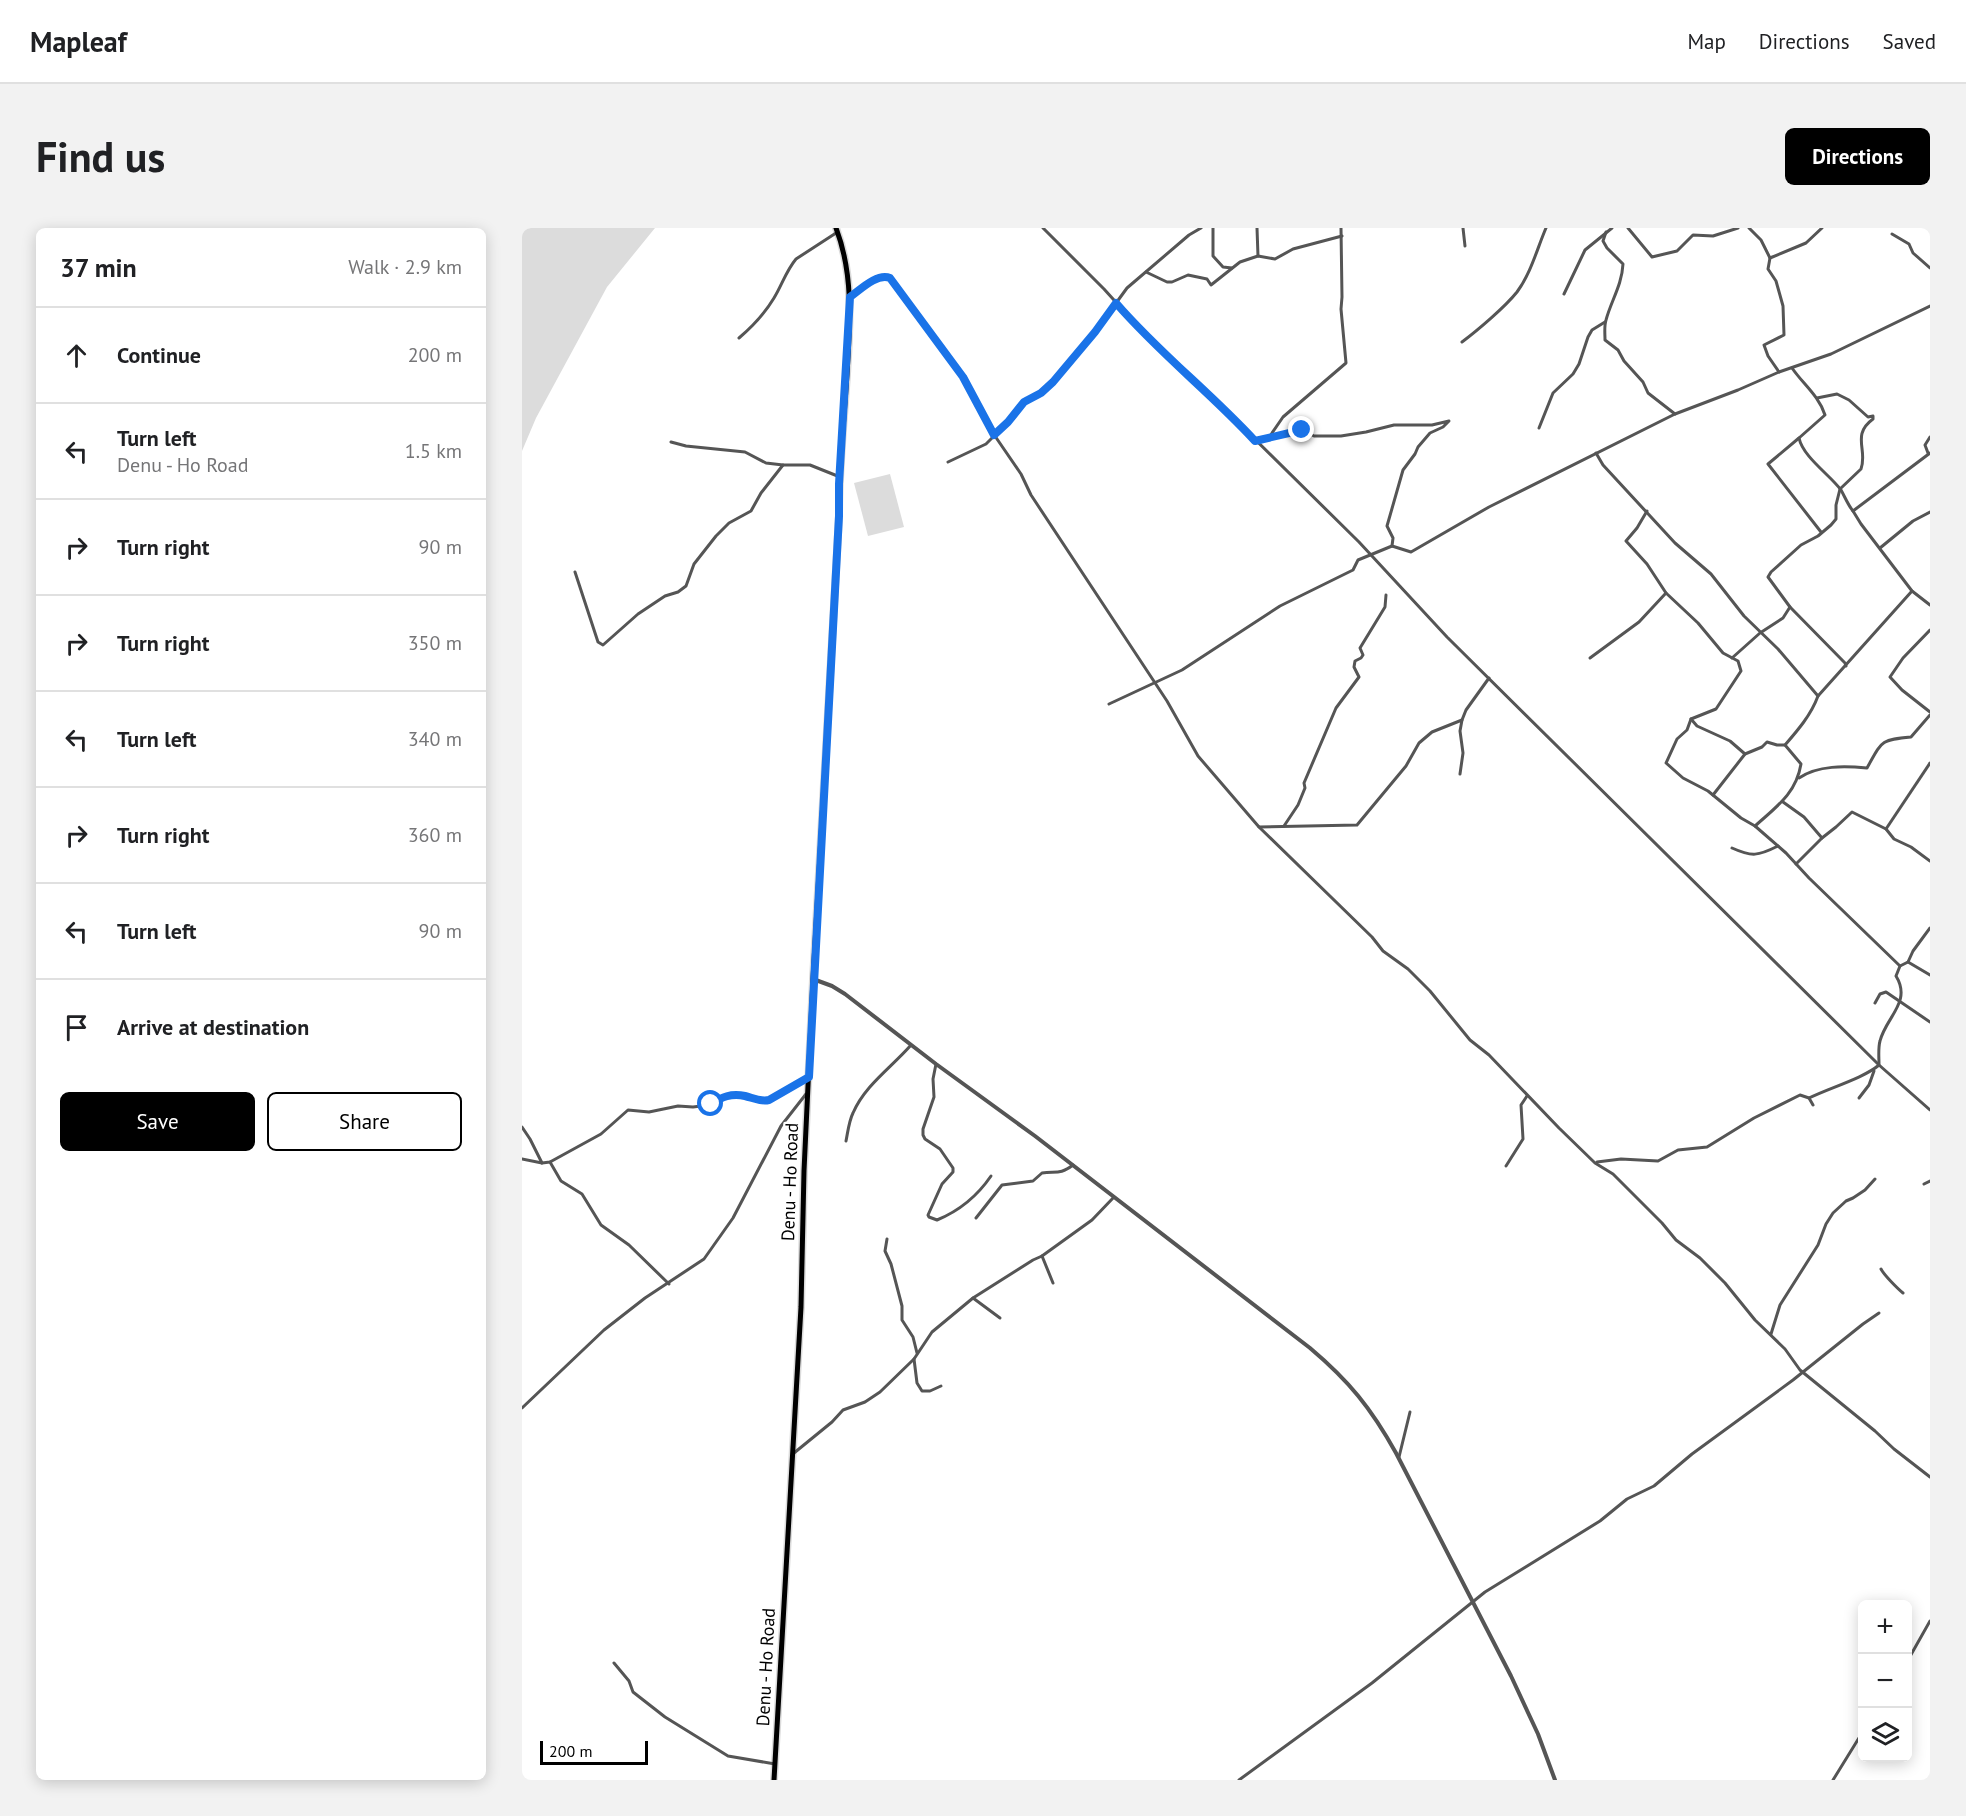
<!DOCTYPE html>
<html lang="en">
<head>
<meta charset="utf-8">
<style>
	:root { --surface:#fff; --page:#f2f2f2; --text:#202124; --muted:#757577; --line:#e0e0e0; --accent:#000 }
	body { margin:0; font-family:"PT Sans",sans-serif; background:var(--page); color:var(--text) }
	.controls { position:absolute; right:18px; bottom:18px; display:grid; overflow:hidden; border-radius:9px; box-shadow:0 3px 15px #0003 }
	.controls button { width:54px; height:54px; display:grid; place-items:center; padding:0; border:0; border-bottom:2px solid var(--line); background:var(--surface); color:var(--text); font:30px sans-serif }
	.scale { position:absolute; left:18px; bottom:15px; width:108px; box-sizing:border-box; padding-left:6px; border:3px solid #000; border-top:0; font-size:16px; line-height:21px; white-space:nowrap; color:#000; -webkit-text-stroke:4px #fff; paint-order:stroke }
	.stop { position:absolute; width:18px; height:18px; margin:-14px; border:4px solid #1a73e8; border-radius:50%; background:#fff }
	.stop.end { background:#1a73e8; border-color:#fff; box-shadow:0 2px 6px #0008 }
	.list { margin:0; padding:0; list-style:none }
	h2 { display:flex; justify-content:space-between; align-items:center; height:78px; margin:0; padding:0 24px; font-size:26px }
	h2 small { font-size:20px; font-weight:400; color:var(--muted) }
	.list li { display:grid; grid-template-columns:39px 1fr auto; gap:18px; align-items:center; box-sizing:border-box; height:96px; padding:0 24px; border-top:2px solid var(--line) }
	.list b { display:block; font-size:22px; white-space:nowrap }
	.list p { margin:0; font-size:20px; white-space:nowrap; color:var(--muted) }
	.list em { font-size:20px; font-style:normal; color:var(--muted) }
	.actions { display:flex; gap:12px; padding:18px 24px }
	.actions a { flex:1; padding:14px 0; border:2px solid var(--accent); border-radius:9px; text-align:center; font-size:21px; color:var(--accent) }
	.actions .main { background:var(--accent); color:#fff }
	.icon { flex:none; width:33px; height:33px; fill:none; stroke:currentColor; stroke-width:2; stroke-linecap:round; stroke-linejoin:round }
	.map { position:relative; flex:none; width:1408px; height:1552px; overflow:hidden; border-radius:9px }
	header { display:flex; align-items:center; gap:36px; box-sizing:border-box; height:84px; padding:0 30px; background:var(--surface); border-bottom:2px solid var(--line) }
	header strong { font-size:28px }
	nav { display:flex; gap:33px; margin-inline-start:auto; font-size:21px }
	.intro { display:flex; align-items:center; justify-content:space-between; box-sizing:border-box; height:144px; padding:0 36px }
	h1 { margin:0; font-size:42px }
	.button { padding:15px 27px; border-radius:9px; background:var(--accent); color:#fff; font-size:21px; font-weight:700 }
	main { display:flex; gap:36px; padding:0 36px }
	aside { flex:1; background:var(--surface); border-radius:9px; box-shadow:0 3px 15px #0003 }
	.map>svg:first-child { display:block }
</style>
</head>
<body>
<header>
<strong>Mapleaf</strong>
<nav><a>Map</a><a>Directions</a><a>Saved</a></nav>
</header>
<div class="intro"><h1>Find us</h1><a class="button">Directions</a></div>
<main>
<aside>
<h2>37 min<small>Walk · 2.9 km</small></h2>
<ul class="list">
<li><svg class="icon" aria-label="ahead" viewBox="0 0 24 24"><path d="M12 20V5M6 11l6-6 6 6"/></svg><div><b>Continue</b></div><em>200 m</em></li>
<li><svg class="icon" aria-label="left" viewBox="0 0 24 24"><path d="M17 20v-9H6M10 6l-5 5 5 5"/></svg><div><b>Turn left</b><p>Denu - Ho Road</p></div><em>1.5 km</em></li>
<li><svg class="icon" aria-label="right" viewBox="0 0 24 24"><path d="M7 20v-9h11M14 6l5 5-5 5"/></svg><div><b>Turn right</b></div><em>90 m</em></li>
<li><svg class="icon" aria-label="right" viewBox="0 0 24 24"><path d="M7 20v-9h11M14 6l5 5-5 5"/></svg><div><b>Turn right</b></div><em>350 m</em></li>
<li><svg class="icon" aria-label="left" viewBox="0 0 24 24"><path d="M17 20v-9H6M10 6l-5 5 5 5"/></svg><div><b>Turn left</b></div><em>340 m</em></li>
<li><svg class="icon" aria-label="right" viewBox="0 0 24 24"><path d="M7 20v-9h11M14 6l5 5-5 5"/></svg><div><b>Turn right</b></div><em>360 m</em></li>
<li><svg class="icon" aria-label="left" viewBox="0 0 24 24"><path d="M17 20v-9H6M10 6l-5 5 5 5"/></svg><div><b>Turn left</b></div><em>90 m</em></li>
<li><svg class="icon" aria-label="arrive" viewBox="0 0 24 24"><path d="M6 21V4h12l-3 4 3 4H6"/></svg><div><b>Arrive at destination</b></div></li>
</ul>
<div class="actions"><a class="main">Save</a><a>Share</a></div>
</aside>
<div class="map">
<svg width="1408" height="1552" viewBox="0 0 1408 1552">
	<rect width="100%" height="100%" fill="#fff"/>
	<!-- green -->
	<g fill="#dcdcdc">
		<polygon points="0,0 133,0 85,59 14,190 0,223"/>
		<polygon points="368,246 382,299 346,308 332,255"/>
	</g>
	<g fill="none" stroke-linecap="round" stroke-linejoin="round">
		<defs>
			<path id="primary" d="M252,1552L279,1079L282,943L291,751L317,288C317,241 322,193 325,146C328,97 332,47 314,0"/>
		</defs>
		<!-- primary casing -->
		<use href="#primary" stroke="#dbdbdb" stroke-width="8"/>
		<!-- minor -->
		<g stroke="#555" stroke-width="3">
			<polyline points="521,0 582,61 628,112 676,155 837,314 925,409 1357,837 1408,882"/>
			<polyline points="691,0 691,28 701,39 710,40"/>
			<polyline points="735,0 736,28"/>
			<polyline points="941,0 943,18"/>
			<polyline points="1106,0 1130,29 1155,23 1171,7 1191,8 1216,0"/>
			<polyline points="1227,0 1239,12 1248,30"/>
			<path d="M1084,4L1081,13L1085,20L1101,36C1100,57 1089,73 1084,92C1082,98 1083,105 1083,112L1096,122L1102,133L1121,154L1126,165L1153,186"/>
			<polyline points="1370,6 1387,16 1391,25 1408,40"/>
			<polyline points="624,44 645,54 650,54 666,47 685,51 689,57 718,34 736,28 753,31 771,21 820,8"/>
			<polyline points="1042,66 1063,22 1090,0"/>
			<path d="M328,69C336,63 358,44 367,49C369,50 372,55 374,56L440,149L462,192L499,246L509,267L645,473L676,528L737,599L850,709L861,723L886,741L908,763L948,812L967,827L1037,900L1073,935L1091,946L1140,995L1154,1012L1178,1030L1203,1055L1233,1092L1263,1121L1278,1142L1353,1203L1372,1221L1408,1249"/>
			<path d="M217,110C230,99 243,85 252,70C260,57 264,43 274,31L314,5"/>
			<path d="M940,114C956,102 983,79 995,64C1009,45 1015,21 1024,0"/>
			<path d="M1270,140C1281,156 1297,168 1303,187L1277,210C1281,229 1308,247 1319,262C1323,269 1326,277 1331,283L1408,225"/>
			<polyline points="1257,144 1246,128 1242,117 1262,107 1261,78 1254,53 1246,41 1248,30 1284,15 1300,0"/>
			<path d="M1295,170L1315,166L1327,172L1346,189L1351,188V191C1329,207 1346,222 1339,241L1318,261L1314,277V291L1309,297L1296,308L1279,317L1249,344L1246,349L1268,379L1323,435L1324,438"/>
			<polyline points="1017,200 1031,165 1051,146 1057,136 1066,109 1070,102 1083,94"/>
			<polyline points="748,208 761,189 824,135 819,81 820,69 819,0"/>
			<polyline points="1277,210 1246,236 1299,304"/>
			<polyline points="733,213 773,202 780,202 792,208 819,208 844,204 872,197 910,197 927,193 921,199 908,205 896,219 893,226 881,242 865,298 871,310 870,318 889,324 967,279 1153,186 1216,162 1257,144 1309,126 1408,78"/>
			<polyline points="149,214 164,218 223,224 244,235 261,237 288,237 318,249"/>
			<polyline points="1074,225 1081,237 1153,315 1189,346 1222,388 1256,421 1296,468"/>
			<polyline points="1406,225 1403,217 1408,209"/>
			<polyline points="426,234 464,216 486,194 502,174 519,165 531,154 573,104 605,60 667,7 679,0"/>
			<polyline points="1125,283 1115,300 1104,313 1125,336 1144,365 1176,395 1201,425 1216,433 1219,443 1194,481 1169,491 1165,502 1155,511 1144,535 1161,550 1186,563 1219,590 1233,598 1264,625 1287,650 1378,738"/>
			<polyline points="1331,283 1339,296 1390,363 1408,377"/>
			<polyline points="1358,320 1391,293 1408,284"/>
			<polyline points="53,344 76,414 81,417 116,386 143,368 156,364 164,358 172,336 194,308 207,295 229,283 239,265 261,237"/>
			<polyline points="1408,402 1381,430 1368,449 1380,462 1408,484"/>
			<polyline points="1068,430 1117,394 1144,365"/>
			<polyline points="1210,430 1238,405 1261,390 1268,379"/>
			<polyline points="587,476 660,442 758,378 831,342 836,332 870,318"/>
			<polyline points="1169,491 1175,498 1208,513 1223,526"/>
			<polyline points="938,546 941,525 938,503 940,492"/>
			<path d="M1277,550C1296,537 1323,538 1345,540C1360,513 1358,512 1389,509L1408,487"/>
			<path d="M1191,567L1223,526L1240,519L1245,514L1255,517H1263C1276,502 1289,487 1296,468L1390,363"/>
			<polyline points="1261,574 1282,589 1300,610"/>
			<polyline points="762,598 776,577 783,560 782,555 814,480 837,449 832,439 833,433 839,430 841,427 838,420 863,379 864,367"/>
			<path d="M1233,598C1254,579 1274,566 1279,536L1263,517"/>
			<polyline points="737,599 835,597 884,538 897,515 910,504 940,492 944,482 967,450"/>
			<polyline points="1364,601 1408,535"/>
			<path d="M1210,620C1230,629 1236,628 1256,618"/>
			<polyline points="1274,636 1300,610 1314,599 1330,584 1364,601 1372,611 1389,619 1408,633"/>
			<polyline points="1386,734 1408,747"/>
			<polyline points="1353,775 1358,766 1364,764 1408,794"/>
			<path d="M414,836L411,851L412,869L401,901V907L403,911L418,921L431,940V944L420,956L406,987L407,989L415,992C437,983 456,967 469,948"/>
			<path d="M1287,870C1307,860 1342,850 1357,837C1357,829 1356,820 1358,813C1364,789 1390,774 1374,748L1378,738L1386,734L1391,723L1408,700"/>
			<polyline points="1337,870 1347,857 1352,843"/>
			<polyline points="0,899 8,911 20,935"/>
			<path d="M324,913C326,903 327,893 331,885C343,857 370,839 389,817"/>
			<polyline points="0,931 20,935 28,934 79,906 106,882 127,884 156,878 171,879 179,878 189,876 205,867 222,868 241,873 247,872 286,850"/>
			<polyline points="28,934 39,953 60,966 79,997 107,1017 147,1056"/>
			<polyline points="1075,934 1099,931 1136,933 1156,922 1185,919 1232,890 1278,867 1287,870 1291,877"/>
			<polyline points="984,938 1001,911 999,877 1005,868"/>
			<polyline points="1402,956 1408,953"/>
			<path d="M454,990L480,957L511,953L520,945C534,943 538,947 551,937"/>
			<polyline points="365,1011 363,1023 369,1036 380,1078 380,1092 391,1109 395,1125"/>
			<polyline points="520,1028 531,1055"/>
			<path d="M1359,1041C1362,1047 1376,1061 1381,1065"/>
			<polyline points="451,1070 478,1090"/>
			<polyline points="1249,1106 1258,1077 1296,1017 1304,996 1311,985 1324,973 1331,970 1343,962 1353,951"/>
			<polyline points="392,1131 395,1155 400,1163 408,1163 419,1158"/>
			<polyline points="0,1180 82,1102 123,1070 182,1031 211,990 259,898 284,866"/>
			<polyline points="272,1225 310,1194 321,1182 343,1174 358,1164 392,1131 410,1104 451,1070 511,1032 520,1028 570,992 592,969"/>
			<polyline points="877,1229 888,1184"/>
			<polyline points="1386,1432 1408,1393"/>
			<polyline points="92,1435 107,1453 111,1464 143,1489 206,1528 253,1536"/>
			<polyline points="717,1552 850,1455 963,1364 1078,1293 1105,1271 1132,1258 1170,1226 1271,1152 1341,1096 1357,1085"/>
			<polyline points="1311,1552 1340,1505"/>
		</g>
		<!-- tertiary -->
		<path stroke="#555" stroke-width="4" d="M291,751L310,758L323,766L414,836L513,908L788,1120C827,1153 849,1180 874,1225L989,1448L1016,1506L1033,1552"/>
		<!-- primary -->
		<use href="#primary" stroke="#000" stroke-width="5"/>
	</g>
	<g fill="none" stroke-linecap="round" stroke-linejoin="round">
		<!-- route -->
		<path stroke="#1a73e8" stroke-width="8" d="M189,876C200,869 209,865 223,868C231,870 238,874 247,872L287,849L317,288V256L328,69C339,61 355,45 368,50L441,149L472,207L486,194L502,174L519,165L531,154L573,104L594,75C637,125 689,165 733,213L780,202"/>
	</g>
	<g text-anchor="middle" stroke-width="4.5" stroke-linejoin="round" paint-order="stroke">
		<!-- street labels -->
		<g font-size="18" fill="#000" stroke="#fff">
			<text transform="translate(268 954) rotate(-88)" y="6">Denu - Ho Road</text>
			<text transform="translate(244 1439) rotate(-87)" y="6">Denu - Ho Road</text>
		</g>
	</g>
</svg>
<div class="controls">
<button>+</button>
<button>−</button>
<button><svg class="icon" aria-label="layers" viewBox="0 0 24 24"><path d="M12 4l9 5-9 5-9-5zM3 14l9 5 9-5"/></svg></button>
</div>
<div class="scale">200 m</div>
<div class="stop" style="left:189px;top:876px"></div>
<div class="stop end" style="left:780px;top:202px"></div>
</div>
</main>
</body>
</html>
